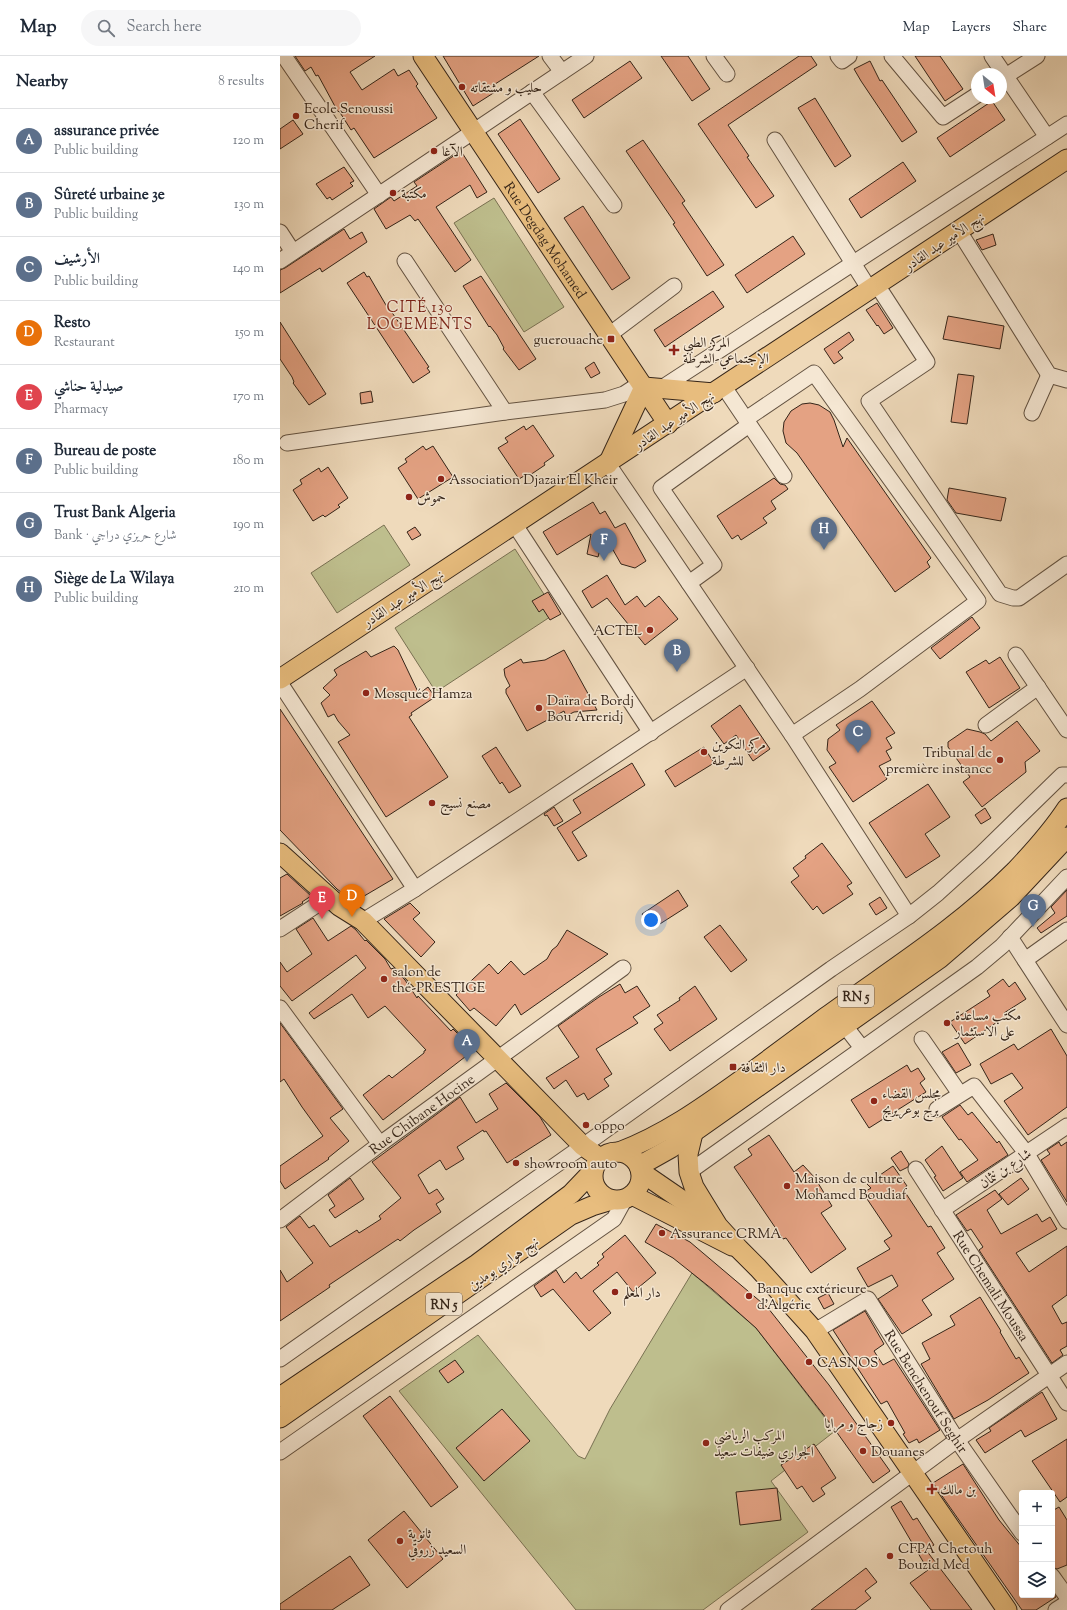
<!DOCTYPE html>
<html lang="en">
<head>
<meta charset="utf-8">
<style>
	:root { --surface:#fff; --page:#f6f6f7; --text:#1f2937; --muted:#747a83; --line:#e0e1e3; --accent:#0f766e }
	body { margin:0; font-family:"Sorts Mill Goudy",Amiri,serif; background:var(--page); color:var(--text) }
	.controls { position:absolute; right:12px; bottom:12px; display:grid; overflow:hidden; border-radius:4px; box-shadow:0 4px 16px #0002 }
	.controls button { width:36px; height:36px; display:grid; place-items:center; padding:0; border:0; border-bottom:1px solid var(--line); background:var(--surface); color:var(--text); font:20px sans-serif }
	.compass { position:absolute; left:691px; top:12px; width:36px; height:36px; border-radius:50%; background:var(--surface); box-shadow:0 4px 16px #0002; rotate:150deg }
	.you { position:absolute; left:371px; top:864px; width:14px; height:14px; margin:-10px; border:3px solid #fff; border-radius:50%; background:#1a73e8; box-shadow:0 0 0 6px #1a73e833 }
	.badge { display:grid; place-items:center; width:26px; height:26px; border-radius:50%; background:var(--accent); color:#fff; font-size:13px; font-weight:700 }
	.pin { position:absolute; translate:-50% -33px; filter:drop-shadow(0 1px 2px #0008) }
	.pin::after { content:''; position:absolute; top:21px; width:14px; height:12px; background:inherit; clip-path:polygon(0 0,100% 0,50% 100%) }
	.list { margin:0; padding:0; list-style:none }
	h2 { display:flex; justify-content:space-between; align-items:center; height:52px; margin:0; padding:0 16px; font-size:17px }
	h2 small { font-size:13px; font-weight:400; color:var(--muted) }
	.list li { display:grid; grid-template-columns:26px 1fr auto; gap:12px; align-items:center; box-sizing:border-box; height:64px; padding:0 16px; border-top:1px solid var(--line) }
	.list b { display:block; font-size:15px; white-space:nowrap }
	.list p { margin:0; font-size:13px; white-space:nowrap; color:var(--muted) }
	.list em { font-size:13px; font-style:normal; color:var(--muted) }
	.icon { flex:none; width:22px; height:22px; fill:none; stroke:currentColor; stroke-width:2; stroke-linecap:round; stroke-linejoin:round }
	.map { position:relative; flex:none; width:787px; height:1554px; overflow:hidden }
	header { display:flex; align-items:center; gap:24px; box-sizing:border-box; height:56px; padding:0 20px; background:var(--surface); border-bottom:1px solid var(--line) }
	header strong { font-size:19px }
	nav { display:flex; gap:22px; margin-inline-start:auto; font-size:14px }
	.search { width:280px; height:36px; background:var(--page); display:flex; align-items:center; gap:10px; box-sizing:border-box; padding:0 14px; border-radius:22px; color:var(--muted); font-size:15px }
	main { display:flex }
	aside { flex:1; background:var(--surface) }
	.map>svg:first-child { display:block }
</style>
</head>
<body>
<header>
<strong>Map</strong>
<div class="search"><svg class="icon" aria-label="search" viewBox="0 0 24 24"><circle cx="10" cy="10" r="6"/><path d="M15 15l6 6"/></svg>Search here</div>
<nav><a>Map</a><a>Layers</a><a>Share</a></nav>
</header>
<main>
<aside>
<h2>Nearby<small>8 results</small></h2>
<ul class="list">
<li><span class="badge" style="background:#5c6f8a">A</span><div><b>assurance privée</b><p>Public building</p></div><em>120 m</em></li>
<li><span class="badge" style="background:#5c6f8a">B</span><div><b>Sûreté urbaine 3e</b><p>Public building</p></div><em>130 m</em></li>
<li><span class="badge" style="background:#5c6f8a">C</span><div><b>الأرشيف</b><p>Public building</p></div><em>140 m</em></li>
<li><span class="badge" style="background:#e8710a">D</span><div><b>Resto</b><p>Restaurant</p></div><em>150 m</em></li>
<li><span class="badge" style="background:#e0444e">E</span><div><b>صيدلية حناشي</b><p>Pharmacy</p></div><em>170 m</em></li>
<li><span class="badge" style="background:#5c6f8a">F</span><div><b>Bureau de poste</b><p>Public building</p></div><em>180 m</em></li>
<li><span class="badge" style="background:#5c6f8a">G</span><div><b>Trust Bank Algeria</b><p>Bank · شارع حريزي دراجي</p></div><em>190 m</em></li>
<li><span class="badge" style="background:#5c6f8a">H</span><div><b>Siège de La Wilaya</b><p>Public building</p></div><em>210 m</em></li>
</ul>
</aside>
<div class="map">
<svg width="787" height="1554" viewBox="0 0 787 1554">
	<rect width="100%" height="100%" fill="#efdabb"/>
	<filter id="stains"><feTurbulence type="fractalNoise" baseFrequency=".005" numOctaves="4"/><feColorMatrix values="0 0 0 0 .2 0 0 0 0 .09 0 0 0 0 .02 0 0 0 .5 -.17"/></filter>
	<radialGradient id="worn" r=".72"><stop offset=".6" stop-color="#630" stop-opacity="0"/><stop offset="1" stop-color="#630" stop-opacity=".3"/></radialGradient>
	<!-- green -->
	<g fill="#bebe8d" stroke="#797152">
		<polygon points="214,142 284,251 244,276 174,167"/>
		<polygon points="104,469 130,509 57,557 31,517"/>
		<polygon points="235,493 276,557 156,636 115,572"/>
		<polygon points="412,1217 476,1272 555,1375 491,1425 528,1476 423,1554 296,1554 119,1335 198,1279 298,1400 305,1403 330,1353"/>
	</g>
	<!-- building -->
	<g fill="#e4a283" stroke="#342418">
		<polygon points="15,0 95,0 70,16 82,34 114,13 118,20 129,14 138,28 136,30 157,62 94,102 74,72 71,74 59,55 58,56 38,19 36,20 31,11 25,15"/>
		<polygon points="163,0 259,0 212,30 215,36 193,50"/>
		<polygon points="381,0 408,0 430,33 412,45"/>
		<polygon points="519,0 531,0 537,9 448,69 469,100 467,101 494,140 476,152 418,68"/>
		<polygon points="635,0 660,0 683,33 665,45"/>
		<polygon points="350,5 362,22 304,62 292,44"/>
		<polygon points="590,5 600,25 602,24 637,76 622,86 581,25 574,13"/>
		<polygon points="535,42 571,100 555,111 518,52"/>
		<polygon points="712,45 725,64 670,101 657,82"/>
		<polygon points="240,63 280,123 258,137 218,78"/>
		<polygon points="13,64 23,78 0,93 0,73"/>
		<polygon points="363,84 405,145 402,147 444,209 427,220 393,168 395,167 346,95"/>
		<polygon points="181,95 207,136 197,142 190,129 156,151 191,204 175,216 138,163 135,165 130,159 106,173 94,153 111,141 114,145 137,130 134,126"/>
		<polygon points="623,106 636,125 581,162 569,143"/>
		<polygon points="64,111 74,125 70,127 73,130 52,144 50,141 47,143 36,128"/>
		<polygon points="303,150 350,222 332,234 284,162"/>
		<polygon points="64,173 70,183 82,176 87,186 42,216 40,212 0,237 0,214 5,212"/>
		<polygon points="713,178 716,189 702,194 696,184"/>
		<polygon points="513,180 525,198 467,237 455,219"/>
		<polygon points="84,216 87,221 89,220 110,256 111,255 149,311 147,312 150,316 133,327 67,227"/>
		<polygon points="201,220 256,303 239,314 223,293 224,292 217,279 210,270 209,271 183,230"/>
		<polygon points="433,235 444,251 385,291 374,274"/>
		<polygon points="597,247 613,272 604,278 598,269 597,270 586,254"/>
		<polygon points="668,260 724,270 720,293 663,283"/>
		<polygon points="0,266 46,338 29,349 13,327 14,326 12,321 0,303"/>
		<polygon points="569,276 574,284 558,296 563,302 554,308 544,293"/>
		<polygon points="314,306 320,317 311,322 305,312"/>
		<polygon points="678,318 694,320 687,368 671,366"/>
		<polygon points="91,335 93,346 81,348 80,337"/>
		<polygon points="522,348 530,347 539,349 550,356 554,364 563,391 567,382 651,502 647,506 650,511 615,536 517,397 506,387 503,375 504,366 511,355"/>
		<polygon points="253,369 274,400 264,407 265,409 250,419 249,417 239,423 218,392 228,386 225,382 244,370 246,374"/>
		<polygon points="143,390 146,394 153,390 173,421 138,443 118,412 127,406 125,403"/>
		<polygon points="48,411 68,442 58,449 60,451 45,461 43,459 33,465 13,434 22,428 20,424 39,412 41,416"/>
		<polygon points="494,422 500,428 505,429 508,433 491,445 496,453 483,462 487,467 461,484 458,479 452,483 437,460"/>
		<polygon points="669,432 726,442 721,465 676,457 667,444"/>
		<polygon points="313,446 320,458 325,455 335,472 345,467 366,505 355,512 341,508 324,478 318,501 307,498 311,478 277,499 263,476"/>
		<polygon points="135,471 141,479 132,484 127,476"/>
		<polygon points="327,519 345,549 357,540 365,551 379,540 398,563 365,589 327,542 312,552 302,535"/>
		<polygon points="268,536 281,558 270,564 263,553 259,556 252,545"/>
		<polygon points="692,561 700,572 660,603 651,592"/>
		<polygon points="114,590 118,594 139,638 148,631 155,641 131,657 132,659 129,661 168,721 106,761 58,686 70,679 58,665 54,658 48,661 41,647 50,639 43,632 57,619 54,614 60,610 86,595 91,601"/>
		<polygon points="284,594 317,654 294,656 286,660 284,655 247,675 226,637 226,633 230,630 225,620 224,613 241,603 243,607 265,604"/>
		<polygon points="720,601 740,632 709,652 686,616 706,604 709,608"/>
		<polygon points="592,645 615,677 606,682 612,692 606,695 611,704 599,710 607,723 573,746 549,711 556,707 547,694 548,683 560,674 556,669"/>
		<polygon points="460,649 490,693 473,705 456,679 444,688 431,670"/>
		<polygon points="0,653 113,823 74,846 57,833 0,774"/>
		<polygon points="737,665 760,695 745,706 746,716 702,751 683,726 690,721 668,691 668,686 687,673 700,676 705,678 711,685"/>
		<polygon points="216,691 241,730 229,737 222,726 220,728 202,700"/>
		<polygon points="424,691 434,707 395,731 385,715"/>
		<polygon points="352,707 365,729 292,776 307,800 298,805 277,772 301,757 293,744"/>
		<polygon points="648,728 670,761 645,778 660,800 626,822 589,767"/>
		<polygon points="274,751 283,765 274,770 267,759 265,760 264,758"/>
		<polygon points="705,752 711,762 701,768 695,759"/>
		<polygon points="542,787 572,827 567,830 573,838 543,858 537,850 533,854 511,826 519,820 513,812 526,802 525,800"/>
		<polygon points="7,818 31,840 22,846 23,847 0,860 0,822"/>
		<polygon points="398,834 408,850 372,873 362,858"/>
		<polygon points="787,834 787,860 761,877 757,872 775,857 771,851"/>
		<polygon points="600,841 607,852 596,859 589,848"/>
		<polygon points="130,847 140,857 133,863 155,886 141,901 104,863"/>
		<polygon points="33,862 48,885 71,870 76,874 85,885 86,884 105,903 111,913 114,912 125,924 137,942 138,940 171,975 173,973 194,994 103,1064 83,1039 109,1019 112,1022 144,997 144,995 146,994 105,950 88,962 72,938 34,963 29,957 86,912 76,899 12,945 0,930 0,906 7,916 32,898 16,873"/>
		<polygon points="440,869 467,904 451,916 424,881"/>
		<polygon points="287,874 328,898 241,959 235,948 216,970 194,952 190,955 176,939 209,908 218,918 231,905 244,919 267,903 272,894 277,890"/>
		<polygon points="723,923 729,931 735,926 746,943 724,957 726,960 685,988 670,966 710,940 707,935"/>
		<polygon points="340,928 345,937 357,930 370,950 353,961 358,967 316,993 332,1018 324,1023 329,1030 308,1044 304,1037 297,1041 286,1024 274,1033 266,1022 299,1001 278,970 319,941"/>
		<polygon points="415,930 437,963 390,995 374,973 383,967 377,959 400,944 399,942"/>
		<polygon points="0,967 63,1053 50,1062 69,1085 48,1102 49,1103 5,1133 0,1125 0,1110 43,1080 22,1051 4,1023 0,1026"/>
		<polygon points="771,973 787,1000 787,1051 748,1079 724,1045 743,1032 732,1017 711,1028 700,1008 734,988 738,994"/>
		<polygon points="678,987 691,1009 676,1017 662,996"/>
		<polygon points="627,1009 631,1016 638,1012 645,1023 640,1027 646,1036 589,1072 571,1044"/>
		<polygon points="226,1027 260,1061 271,1079 227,1107 206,1075 204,1076 203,1074 177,1091 184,1103 166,1114 160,1104 138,1119 149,1138 157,1133 164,1143 156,1148 161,1156 134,1174 120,1185 118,1183 49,1229 50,1231 0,1265 0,1214 7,1226 33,1207 6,1171 20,1160 29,1172 34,1169 50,1191 77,1174 79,1177 101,1163 99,1160 121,1142 92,1106 180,1041 196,1067 218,1053 209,1038"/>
		<polygon points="680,1049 688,1059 692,1056 717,1087 719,1085 728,1099 687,1126 680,1116 698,1104 681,1083 679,1084 662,1061"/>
		<polygon points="489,1079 514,1116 523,1109 535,1122 552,1150 541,1157 566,1193 531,1217 506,1182 503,1183 454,1111 472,1099 468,1093"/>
		<polygon points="779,1086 781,1090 787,1086 787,1146 761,1104 770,1098 767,1094"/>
		<polygon points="662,1090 683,1122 663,1135 654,1121 656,1120 645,1104"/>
		<polygon points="621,1095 629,1108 628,1111 620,1115 611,1102"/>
		<polygon points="613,1110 627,1130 623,1133 648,1171 651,1170 665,1192 657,1197 674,1223 642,1244 652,1259 622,1278 598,1243 618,1230 612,1219 588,1231 577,1212 610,1193 604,1185 612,1180 583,1137 591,1132 587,1128"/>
		<polygon points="70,1122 84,1143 55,1162 49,1154 55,1150 48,1139"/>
		<polygon points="741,1122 749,1133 728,1149 719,1138"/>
		<polygon points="715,1134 722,1143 707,1154 721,1178 757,1158 762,1166 770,1161 777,1173 736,1197 749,1216 787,1190 787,1239 772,1250 782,1268 787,1266 787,1290 780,1294 783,1299 772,1307 699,1194 703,1191 691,1173 687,1175 676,1159"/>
		<polygon points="376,1168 410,1186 488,1252 549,1329 610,1415 593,1427 553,1371 476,1272 432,1233 393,1202 365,1186"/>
		<polygon points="345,1179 376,1217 353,1236 337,1216 313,1235 331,1257 309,1275 273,1233 261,1241 254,1230 276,1214 284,1227 296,1216 301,1223 319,1209 317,1207 324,1201 322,1198"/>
		<polygon points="548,1237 554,1248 544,1253 538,1242"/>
		<polygon points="700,1241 721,1275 720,1276 736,1303 739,1301 749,1317 708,1344 674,1363 641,1308 650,1303 642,1287 675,1269 670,1260"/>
		<polygon points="585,1255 604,1288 594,1295 603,1309 614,1303 660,1374 639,1387 637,1383 629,1387 623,1378 625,1377 607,1345 601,1348 553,1274"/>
		<polygon points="175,1304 184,1316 168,1327 159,1315"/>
		<polygon points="762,1336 777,1363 745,1381 741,1374 705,1397 696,1384 711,1375 709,1372"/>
		<polygon points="110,1340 178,1431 151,1451 83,1360"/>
		<polygon points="222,1353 250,1385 204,1425 176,1392"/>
		<polygon points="787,1383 787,1441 780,1446 752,1405"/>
		<polygon points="534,1388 556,1422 541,1432 545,1438 533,1446 522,1430 517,1433 501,1409"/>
		<polygon points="683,1408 719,1464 742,1492 742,1539 775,1539 776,1541 756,1554 742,1554 653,1427"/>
		<polygon points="497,1432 501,1464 460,1469 456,1436"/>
		<polygon points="621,1445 633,1464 637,1462 654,1489 646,1494 692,1554 651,1554 630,1527 648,1514 611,1451"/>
		<polygon points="779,1451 787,1464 787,1509 777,1513 772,1511 772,1455"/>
		<polygon points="124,1455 163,1503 127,1532 88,1484"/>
		<polygon points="70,1500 90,1529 52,1554 0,1554 0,1548"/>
		<polygon points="586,1512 597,1526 585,1535 591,1542 575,1554 531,1554"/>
	</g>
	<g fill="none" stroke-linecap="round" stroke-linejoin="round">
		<defs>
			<g id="minor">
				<polyline points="4,0 99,139"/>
				<polyline points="270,0 282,16"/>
				<polyline points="434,0 447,18"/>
				<polyline points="558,0 562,5 569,0"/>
				<polyline points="612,0 663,61 697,39"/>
				<polyline points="712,0 767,81"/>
				<polyline points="721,23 757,0"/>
				<polyline points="252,36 334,149"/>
				<polyline points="495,84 590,234"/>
				<polyline points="679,175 769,319 787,324"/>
				<polyline points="0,176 13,196"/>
				<polyline points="0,205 306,0"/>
				<polyline points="125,205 225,356"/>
				<polyline points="597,229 647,306 589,345 720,538 733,542 739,542 787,508"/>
				<polyline points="329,279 394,230"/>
				<polyline points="444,331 504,420"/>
				<polyline points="380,333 787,68"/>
				<polyline points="752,357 769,319"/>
				<polyline points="466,363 534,317 698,545 580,633 512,679"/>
				<polyline points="7,387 225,356 325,344 344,338 361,327"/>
				<polyline points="328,408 512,679 629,860"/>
				<polyline points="235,469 371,677"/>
				<polyline points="409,527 434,509 381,432 469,369"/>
				<polyline points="736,599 787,674"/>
				<polyline points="0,627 135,833"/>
				<polyline points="706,669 758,631"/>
				<polyline points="83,865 135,833 467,612"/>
				<polyline points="0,873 49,841"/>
				<polyline points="730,881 787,969"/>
				<polyline points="745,904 787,874"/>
				<polyline points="0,952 100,1088"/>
				<polyline points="565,970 582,992"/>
				<polyline points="642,983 680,1038"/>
				<polyline points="657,1053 694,1030 747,1098 787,1165"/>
				<path id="s1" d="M636,1113L787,1347"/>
				<polyline points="409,1116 697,911 722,890 787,821"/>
				<polyline points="662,1154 787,1070"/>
				<path id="s2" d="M0,1164L100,1088L343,912"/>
				<path id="s3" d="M535,1275L588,1243L677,1384L742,1477"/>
				<polyline points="0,1303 303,1090 551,913 629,860 658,837 700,799 782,719 787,719"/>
				<polyline points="0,1396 334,1163 345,1143"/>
				<polyline points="772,1520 787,1541"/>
				<polyline points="448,1554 677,1384 787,1307"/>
				<polyline points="776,1554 787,1547"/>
			</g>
			<g id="major">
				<path id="s4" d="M143,0L388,368"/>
				<polyline points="328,408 364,331 434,337"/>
				<polyline points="0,623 787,103"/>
				<polyline points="0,797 59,850 83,865 303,1090 320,1102"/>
				<polyline points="413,1077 408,1098 409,1116 414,1131 425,1149 438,1170 459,1193 478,1212 535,1275 727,1554"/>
				<circle cx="337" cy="1120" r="24"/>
				<path d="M339,1096C384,1079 422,1052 461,1024C489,1003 518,982 546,961C612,913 677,873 735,815C754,795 772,775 787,752"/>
				<polyline points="359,1110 391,1092 659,903 731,841 787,781"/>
				<polyline points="361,1116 431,1164"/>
				<polyline points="352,1139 452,1190"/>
				<polyline points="0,1341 197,1208 291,1138 312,1116"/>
				<polyline points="0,1362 291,1159 312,1150 332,1144"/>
			</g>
		</defs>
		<!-- minor casing -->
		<use href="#minor" stroke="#635241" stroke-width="17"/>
		<!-- major casing -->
		<use href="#major" stroke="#342418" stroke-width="21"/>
		<!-- minor -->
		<use href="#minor" stroke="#f5e7d3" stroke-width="15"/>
		<!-- major -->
		<use href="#major" stroke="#e8bd7e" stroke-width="19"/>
	</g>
	<!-- markers -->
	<g fill="#8f2418" stroke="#f5e7d3" stroke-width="1.5">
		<circle cx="182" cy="31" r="4"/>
		<circle cx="16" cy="60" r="4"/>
		<circle cx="154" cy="95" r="4"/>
		<circle cx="113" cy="137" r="4"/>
		<rect x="327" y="279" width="8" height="8" rx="2"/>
		<path d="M392 288h4v4h4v4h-4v4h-4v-4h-4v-4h4z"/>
		<circle cx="161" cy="423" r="4"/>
		<circle cx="129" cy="441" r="4"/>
		<circle cx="370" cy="574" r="4"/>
		<circle cx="86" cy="637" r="4"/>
		<circle cx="259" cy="652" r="4"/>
		<circle cx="424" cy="696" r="4"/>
		<circle cx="720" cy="704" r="4"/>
		<circle cx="152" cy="747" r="4"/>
		<circle cx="104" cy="923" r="4"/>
		<circle cx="667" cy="967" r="4"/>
		<rect x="449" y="1007" width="8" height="8" rx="2"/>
		<circle cx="594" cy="1045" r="4"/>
		<circle cx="306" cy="1069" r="4"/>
		<circle cx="236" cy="1107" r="4"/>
		<circle cx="507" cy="1130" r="4"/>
		<circle cx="382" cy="1177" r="4"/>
		<circle cx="335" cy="1236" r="4"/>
		<circle cx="469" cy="1240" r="4"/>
		<circle cx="529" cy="1306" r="4"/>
		<circle cx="611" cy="1367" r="4"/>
		<circle cx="426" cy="1387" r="4"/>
		<circle cx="583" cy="1395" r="4"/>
		<path d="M650 1427h4v4h4v4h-4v4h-4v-4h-4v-4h4z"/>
		<circle cx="120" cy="1485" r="4"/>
		<circle cx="610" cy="1500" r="4"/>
	</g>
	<g text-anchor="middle" stroke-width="3" stroke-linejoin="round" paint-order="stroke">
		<!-- shield labels -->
		<g fill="#f5e7d3" stroke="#6e5e50" stroke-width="1">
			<rect x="558" y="929" width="36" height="22" rx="3"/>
			<rect x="146" y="1237" width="36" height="22" rx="3"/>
		</g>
		<g font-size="13" font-weight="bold" fill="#342418">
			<text x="576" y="945">RN 5</text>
			<text x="164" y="1253">RN 5</text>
		</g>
		<!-- poi labels -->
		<g font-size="14" fill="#342418" stroke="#f5e7d3" text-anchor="start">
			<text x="190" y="36">حليب و مشتقاته</text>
			<text x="24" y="57">Ecole Senoussi<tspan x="24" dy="16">Cherif</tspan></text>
			<text x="162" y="100">الآغا</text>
			<text x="121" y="142">مكتبة</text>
			<text x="323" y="288" text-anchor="end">guerouache</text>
			<text x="403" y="291">المركز الطبي<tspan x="403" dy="16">الإجتماعي-الشرطة</tspan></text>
			<text x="169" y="428">Association Djazair El Kheir</text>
			<text x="137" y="446">حموش</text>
			<text x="362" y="579" text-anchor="end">ACTEL</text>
			<text x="94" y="642">Mosquée Hamza</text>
			<text x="267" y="649">Daïra de Bordj<tspan x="267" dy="16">Bou Arreridj</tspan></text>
			<text x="432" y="693">مركز التكوين<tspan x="432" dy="16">للشرطة</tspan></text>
			<text x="712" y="701" text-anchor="end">Tribunal de<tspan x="712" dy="16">première instance</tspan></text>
			<text x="160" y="752">مصنع نسيج</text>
			<text x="112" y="920">salon de<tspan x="112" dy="16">thé-PRESTIGE</tspan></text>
			<text x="675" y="964">مكتب مساعدة<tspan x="675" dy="16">على الاستثمار</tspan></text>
			<text x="461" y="1016">دار الثقافة</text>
			<text x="602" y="1042">مجلس القضاء<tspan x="602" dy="16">برج بوعريريج</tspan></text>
			<text x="314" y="1074">oppo</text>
			<text x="244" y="1112">showroom auto</text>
			<text x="515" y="1127">Maison de culture<tspan x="515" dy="16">Mohamed Boudiaf</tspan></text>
			<text x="390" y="1182">Assurance CRMA</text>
			<text x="477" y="1237">Banque extérieure<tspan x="477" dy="16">d'Algérie</tspan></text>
			<text x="343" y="1241">دار المعلم</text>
			<text x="537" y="1311">CASNOS</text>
			<text x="603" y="1372" text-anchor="end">زجاج و مرايا</text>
			<text x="434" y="1384">المركب الرياضي<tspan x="434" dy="16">الجواري ضيفات سعيد</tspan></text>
			<text x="591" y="1400">Douanes</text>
			<text x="660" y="1438">بن مالك</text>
			<text x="128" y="1482">ثانوية<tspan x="128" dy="16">السعيد زروقي</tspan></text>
			<text x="618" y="1497">CFPA Chetouh<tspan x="618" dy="16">Bouzid Med</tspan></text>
		</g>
		<!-- street labels -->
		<g font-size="14" fill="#342418" stroke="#f5e7d3">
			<text dy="5" stroke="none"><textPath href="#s4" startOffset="221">Rue Degdag Mohamed</textPath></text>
			<text transform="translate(664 185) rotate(-34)" y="5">نهج الأمير عبد القادر</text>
			<text transform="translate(394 364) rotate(-34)" y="5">نهج الأمير عبد القادر</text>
			<text transform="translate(123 542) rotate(-33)" y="5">نهج الأمير عبد القادر</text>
			<text dy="5" stroke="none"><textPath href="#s2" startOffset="177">Rue Chibane Hocine</textPath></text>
			<text transform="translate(725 1112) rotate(-34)" y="5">شارع بن نثمان</text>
			<text transform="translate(223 1207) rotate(-35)" y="5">نهج هواري بومدين</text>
			<text dy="5" stroke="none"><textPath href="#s1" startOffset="139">Rue Chemali Moussa</textPath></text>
			<text dy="5" stroke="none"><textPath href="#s3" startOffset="171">Rue Benchenouf Seghir</textPath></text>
		</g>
		<!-- neighbourhood labels -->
		<g font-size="15" letter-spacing="1" fill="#7a1f14" stroke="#f5e7d3">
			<text x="140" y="256">CITÉ 130<tspan x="140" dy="17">LOGEMENTS</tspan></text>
		</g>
	</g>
	<rect width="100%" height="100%" filter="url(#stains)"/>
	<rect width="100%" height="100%" fill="url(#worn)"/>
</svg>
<div class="controls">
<button>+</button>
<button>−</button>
<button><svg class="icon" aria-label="layers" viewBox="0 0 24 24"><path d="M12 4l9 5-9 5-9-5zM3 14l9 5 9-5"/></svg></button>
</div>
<svg class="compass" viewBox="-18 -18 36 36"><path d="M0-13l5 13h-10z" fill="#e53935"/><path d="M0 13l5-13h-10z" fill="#747a83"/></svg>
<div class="you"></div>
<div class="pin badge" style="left:187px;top:1006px;background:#5c6f8a">A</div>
<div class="pin badge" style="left:397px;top:616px;background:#5c6f8a">B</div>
<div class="pin badge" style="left:578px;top:697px;background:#5c6f8a">C</div>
<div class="pin badge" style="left:72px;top:861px;background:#e8710a">D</div>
<div class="pin badge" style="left:42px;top:863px;background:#e0444e">E</div>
<div class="pin badge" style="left:324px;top:505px;background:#5c6f8a">F</div>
<div class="pin badge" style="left:753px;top:871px;background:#5c6f8a">G</div>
<div class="pin badge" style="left:544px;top:494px;background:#5c6f8a">H</div>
</div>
</main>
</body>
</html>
